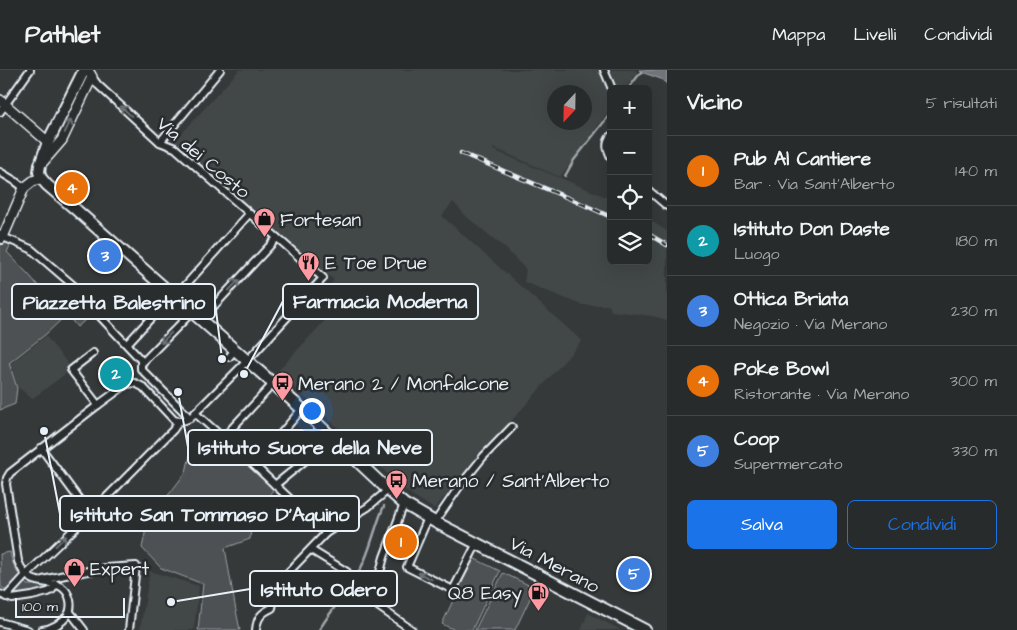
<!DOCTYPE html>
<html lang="it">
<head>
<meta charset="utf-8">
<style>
	:root { --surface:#282b2c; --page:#343738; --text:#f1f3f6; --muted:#a5a7a9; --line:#444748; --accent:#1a73e8 }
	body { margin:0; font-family:"Architects Daughter",sans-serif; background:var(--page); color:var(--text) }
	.controls { position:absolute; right:15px; top:15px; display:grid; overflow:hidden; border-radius:8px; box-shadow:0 5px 20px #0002 }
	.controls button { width:45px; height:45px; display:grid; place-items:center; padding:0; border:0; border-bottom:1px solid var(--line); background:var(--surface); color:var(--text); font:25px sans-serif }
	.compass { position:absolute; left:547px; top:15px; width:45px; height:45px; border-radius:50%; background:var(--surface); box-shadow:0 5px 20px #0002; rotate:202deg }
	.scale { position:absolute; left:15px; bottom:12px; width:110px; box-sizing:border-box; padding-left:5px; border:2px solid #e8f1f8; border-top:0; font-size:14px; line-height:18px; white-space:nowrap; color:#e8f1f8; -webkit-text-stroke:4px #2a2d2e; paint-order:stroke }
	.you { position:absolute; left:311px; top:340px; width:18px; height:18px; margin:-12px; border:4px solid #fff; border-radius:50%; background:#1a73e8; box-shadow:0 0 0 8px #1a73e833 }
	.badge { display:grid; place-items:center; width:32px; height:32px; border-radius:50%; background:var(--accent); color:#fff; font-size:16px; font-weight:700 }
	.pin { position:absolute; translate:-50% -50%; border:2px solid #fff; box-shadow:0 1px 5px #0006 }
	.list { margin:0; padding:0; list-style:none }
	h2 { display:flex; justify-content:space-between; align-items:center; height:65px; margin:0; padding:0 20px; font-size:21px }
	h2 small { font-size:16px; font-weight:400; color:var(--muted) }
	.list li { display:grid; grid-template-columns:32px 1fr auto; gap:15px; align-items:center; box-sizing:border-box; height:70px; padding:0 20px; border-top:1px solid var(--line) }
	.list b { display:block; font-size:19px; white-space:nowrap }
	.list p { margin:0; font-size:16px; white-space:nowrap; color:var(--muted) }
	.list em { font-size:16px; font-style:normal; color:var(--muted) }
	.actions { display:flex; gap:10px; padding:15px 20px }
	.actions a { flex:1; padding:11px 0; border:1px solid var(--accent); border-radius:8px; text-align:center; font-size:18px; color:var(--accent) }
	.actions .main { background:var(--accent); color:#fff }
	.icon { flex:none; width:28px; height:28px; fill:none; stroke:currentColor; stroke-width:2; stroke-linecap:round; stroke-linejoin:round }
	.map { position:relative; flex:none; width:667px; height:560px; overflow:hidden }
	header { display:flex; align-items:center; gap:30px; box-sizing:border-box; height:70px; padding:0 25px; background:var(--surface); border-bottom:1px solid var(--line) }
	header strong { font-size:24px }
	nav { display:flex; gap:28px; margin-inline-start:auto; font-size:18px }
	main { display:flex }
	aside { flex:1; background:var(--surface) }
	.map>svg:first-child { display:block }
</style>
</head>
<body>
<header>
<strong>Pathlet</strong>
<nav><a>Mappa</a><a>Livelli</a><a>Condividi</a></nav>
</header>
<main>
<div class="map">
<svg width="667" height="560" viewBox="0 0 667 560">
	<rect width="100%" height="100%" fill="#35393a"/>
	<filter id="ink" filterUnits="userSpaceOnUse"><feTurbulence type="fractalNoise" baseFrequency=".02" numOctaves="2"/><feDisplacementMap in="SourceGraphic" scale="10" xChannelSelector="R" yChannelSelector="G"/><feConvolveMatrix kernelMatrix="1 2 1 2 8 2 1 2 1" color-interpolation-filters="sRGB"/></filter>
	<g filter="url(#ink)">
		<!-- built -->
		<g fill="#424647" fill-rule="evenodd">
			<path d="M239,0H635L637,2L625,19H611V38L560,107L494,78L493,80L611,129V191H648V149L667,161V250L652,246L611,241L609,235H582L524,212L526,200L507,180L467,147L453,132L442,146L582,271L434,439L406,421L277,302L329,246L314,231L334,210L174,72ZM554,22H584V52H554Z"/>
			<polygon points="46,266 72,299 32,329 18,317 10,294"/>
			<polygon points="150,501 199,516 194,560 140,560"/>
			<polygon points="588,543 621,560 581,560"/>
		</g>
		<!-- green -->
		<g fill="#4d5152" stroke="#9aa1a5">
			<polygon points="0,168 12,172 7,182 30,206 64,247 46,264 9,293 17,318 15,334 0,340"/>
			<polygon points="72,223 90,246 77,257 59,234"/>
			<path d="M213,364L274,419L258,438L257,446L251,456L250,469L225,478C230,506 234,533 240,560H198L203,514L161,498L142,478L147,454L152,443L170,423L186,402L191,381L192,372Z"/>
			<path d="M10,482C13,496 17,504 27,515H45L46,520L14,525L1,517L0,484Z"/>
			<polygon points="473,488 500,501 472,560 455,560 442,554"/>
			<polygon points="503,503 535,518 515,560 475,560"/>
		</g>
		<!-- water -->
		<polygon fill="#707579" stroke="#a0a7ac" points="639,0 667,0 667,14 661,9 641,2"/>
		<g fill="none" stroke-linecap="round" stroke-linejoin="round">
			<!-- stream -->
			<g stroke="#a0a7ac" stroke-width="2.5">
				<polyline points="628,19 641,2"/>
				<polyline points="565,106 574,90 611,43"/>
				<path d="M319,560C332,539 349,520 361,498C371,479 375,456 384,436"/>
			</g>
			<defs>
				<g id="street">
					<polyline points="604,0 612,19"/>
					<polyline points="0,42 30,0"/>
					<path d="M611,66C605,73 607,79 611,87"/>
					<polyline points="160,72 220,0"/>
					<polyline points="0,102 15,111 24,118"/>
					<polyline points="648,120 667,136"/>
					<polyline points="2,170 3,167 31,179 74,216 95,241 141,290 141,299 190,348"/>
					<polyline points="175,227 249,144"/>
					<polyline points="201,250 277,168"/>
					<polyline points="127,274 172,225"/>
					<polyline points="93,283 71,300 98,335"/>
					<polyline points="229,287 235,280"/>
					<polyline points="141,294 192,242"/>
					<polyline points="195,343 254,395 326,463"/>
					<polyline points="223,368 273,314"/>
					<polyline points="41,378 90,444"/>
					<polyline points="254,395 302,339"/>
					<polyline points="275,415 333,368"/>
					<polyline points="404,434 384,487 375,521 374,528 379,537 412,560"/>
					<polyline points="428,448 407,497 453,520 477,473"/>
					<polyline points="435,452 459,417 483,387 512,357"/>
					<polyline points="311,480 347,502"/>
					<polyline points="43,510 65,505 106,498 136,496 129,560"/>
					<polyline points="0,524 12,529 32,526 48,522 52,520 56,514"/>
					<polyline points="6,527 26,505 90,444 173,360 179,351"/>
					<polyline points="70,542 84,560"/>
					<polyline points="0,552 28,560"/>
					<path d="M42,560C52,559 62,553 68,545C71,540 71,535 70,530C65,509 46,516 32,509C24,505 21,498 18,491L6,414L7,408L10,403L98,335L127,314L135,313L143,317L174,350C181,352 184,351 190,348L247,291L323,208L175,78L160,72L98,15L92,7"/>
					<path d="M256,560C257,548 261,543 272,538L277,514L326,463L368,437L388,420"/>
				</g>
				<g id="secondary">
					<polyline points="0,30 48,72"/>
					<polyline points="42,93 62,70 92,7 88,0"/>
					<polyline points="0,165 3,167 24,118 33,111 41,108"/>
				</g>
				<polyline id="primary" points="84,0 48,72 40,95 39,102 41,108 47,115 74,138 302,339 388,420 404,434 435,452 645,560"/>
			</defs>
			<!-- street casing -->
			<use href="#street" stroke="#e8f1f8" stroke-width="10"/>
			<!-- secondary casing -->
			<use href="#secondary" stroke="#e8f1f8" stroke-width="12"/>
			<!-- primary casing -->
			<use href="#primary" stroke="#e8f1f8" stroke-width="14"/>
			<!-- street -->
			<use href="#street" stroke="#2a2d2e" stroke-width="6"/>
			<!-- secondary -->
			<use href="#secondary" stroke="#2a2d2e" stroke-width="9"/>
			<!-- primary -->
			<use href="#primary" stroke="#2a2d2e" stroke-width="10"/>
			<defs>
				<g id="rail">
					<polyline points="461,83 580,133 611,147"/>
					<polyline points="648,164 667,175"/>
				</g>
			</defs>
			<!-- rail casing -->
			<use href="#rail" stroke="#e8f1f8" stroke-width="4.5"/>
			<!-- rail -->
			<use href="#rail" stroke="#2a2d2e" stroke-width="2.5" stroke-dasharray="8" stroke-linecap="butt"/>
		</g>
		<!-- one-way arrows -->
		<defs><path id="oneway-shaft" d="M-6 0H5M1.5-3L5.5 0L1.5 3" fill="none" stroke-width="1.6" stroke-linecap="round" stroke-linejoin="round" transform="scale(1.25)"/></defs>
		<g stroke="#6c7275">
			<use href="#oneway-shaft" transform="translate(126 41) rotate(-137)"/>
			<use href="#oneway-shaft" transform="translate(68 56) rotate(-64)"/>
			<use href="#oneway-shaft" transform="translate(234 215) rotate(-47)"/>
			<use href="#oneway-shaft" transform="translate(166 268) rotate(134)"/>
			<use href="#oneway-shaft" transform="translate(61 471) rotate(-43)"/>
			<use href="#oneway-shaft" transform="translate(425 506) rotate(-154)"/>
		</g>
	</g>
	<!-- icons -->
	<defs>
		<symbol id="shop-pin" viewBox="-11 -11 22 30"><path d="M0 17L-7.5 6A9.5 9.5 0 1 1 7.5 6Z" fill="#ff9aa2" stroke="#2a2d2e"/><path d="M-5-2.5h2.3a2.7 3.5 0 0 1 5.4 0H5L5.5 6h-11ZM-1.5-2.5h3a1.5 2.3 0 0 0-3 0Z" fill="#111"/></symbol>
		<symbol id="restaurant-pin" viewBox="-11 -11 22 30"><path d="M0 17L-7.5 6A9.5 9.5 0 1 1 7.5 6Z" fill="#ff9aa2" stroke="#2a2d2e"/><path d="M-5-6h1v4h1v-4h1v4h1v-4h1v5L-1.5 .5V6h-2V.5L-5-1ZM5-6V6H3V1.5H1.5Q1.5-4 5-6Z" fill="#111"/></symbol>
		<symbol id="bus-pin" viewBox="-11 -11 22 30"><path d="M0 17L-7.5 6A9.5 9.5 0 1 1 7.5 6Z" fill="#ff9aa2" stroke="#2a2d2e"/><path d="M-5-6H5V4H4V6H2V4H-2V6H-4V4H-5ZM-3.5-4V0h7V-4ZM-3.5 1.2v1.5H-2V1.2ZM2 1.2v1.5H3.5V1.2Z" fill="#111"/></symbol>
		<symbol id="fuel-pin" viewBox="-11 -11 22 30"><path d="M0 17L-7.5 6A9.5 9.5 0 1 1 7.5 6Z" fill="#ff9aa2" stroke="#2a2d2e"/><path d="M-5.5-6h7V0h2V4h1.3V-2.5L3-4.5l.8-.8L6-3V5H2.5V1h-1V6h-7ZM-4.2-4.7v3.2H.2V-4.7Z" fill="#111"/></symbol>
	</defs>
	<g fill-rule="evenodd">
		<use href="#shop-pin" x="252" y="136" width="25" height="34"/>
		<use href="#restaurant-pin" x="296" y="180" width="25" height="34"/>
		<use href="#bus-pin" x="270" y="300" width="25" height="34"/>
		<use href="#bus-pin" x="384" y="398" width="25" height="34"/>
		<use href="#shop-pin" x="62" y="486" width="25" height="34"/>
		<use href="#fuel-pin" x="526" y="510" width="25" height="34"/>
	</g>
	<g text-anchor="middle" stroke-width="5" stroke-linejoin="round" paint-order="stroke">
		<!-- street labels -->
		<g font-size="19" fill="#e8f1f8" stroke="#2a2d2e">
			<text transform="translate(204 87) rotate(40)" y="7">Via dei Costo</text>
			<text transform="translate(555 494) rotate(28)" y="7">Via Merano</text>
		</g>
		<!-- poi labels -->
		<g font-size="19" fill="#e8f1f8" stroke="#2a2d2e" text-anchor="start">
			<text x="280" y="156">Fortesan</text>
			<text x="325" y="199">E Toe Drue</text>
			<text x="298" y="320">Merano 2 / Monfalcone</text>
			<text x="412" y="417">Merano / Sant'Alberto</text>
			<text x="90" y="505">Expert</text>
			<text x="522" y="529" text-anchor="end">Q8 Easy</text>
		</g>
	</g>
	<!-- callouts -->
	<path fill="none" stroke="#e8f1f8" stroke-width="2" d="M244 304L283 231M222 289L215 232M178 322L188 377M44 361L60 444M171 532L250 519"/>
	<g fill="#e8f1f8" stroke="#2a2d2e" stroke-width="2">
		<circle cx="244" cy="304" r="5"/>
		<circle cx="222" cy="289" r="5"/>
		<circle cx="178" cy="322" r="5"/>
		<circle cx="44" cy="361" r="5"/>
		<circle cx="171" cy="532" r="5"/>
	</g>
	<g fill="#2a2d2e" stroke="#e8f1f8" stroke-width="2">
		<rect x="283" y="214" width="195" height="35" rx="5"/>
		<rect x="12" y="214" width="203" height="35" rx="5"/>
		<rect x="188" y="360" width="244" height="35" rx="5"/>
		<rect x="60" y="426" width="299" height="35" rx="5"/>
		<rect x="250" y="501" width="147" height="35" rx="5"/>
	</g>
	<g font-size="20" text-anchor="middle" font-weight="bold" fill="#e8f1f8">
		<text x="380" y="238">Farmacia Moderna</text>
		<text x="114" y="239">Piazzetta Balestrino</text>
		<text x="310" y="384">Istituto Suore della Neve</text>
		<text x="210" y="451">Istituto San Tommaso D'Aquino</text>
		<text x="324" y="526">Istituto Odero</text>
	</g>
</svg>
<div class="controls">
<button>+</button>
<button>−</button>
<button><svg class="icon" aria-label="locate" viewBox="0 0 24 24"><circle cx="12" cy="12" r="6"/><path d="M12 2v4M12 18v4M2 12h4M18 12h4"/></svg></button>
<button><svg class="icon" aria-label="layers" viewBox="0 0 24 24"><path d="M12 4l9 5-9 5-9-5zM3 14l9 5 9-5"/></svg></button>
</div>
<svg class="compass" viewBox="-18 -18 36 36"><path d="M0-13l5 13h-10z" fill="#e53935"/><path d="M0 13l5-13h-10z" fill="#a5a7a9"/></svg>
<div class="scale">100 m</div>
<div class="you"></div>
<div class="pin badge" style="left:401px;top:472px;background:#e8710a">1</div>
<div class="pin badge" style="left:116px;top:304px;background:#0f9aa8">2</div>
<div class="pin badge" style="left:105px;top:186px;background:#3f7fe0">3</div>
<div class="pin badge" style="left:72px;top:118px;background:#e8710a">4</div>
<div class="pin badge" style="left:634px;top:504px;background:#3f7fe0">5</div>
</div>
<aside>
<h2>Vicino<small>5 risultati</small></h2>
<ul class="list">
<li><span class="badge" style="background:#e8710a">1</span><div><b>Pub Al Cantiere</b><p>Bar · Via Sant'Alberto</p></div><em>140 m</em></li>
<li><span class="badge" style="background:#0f9aa8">2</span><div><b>Istituto Don Daste</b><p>Luogo</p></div><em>180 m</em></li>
<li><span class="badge" style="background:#3f7fe0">3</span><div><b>Ottica Briata</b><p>Negozio · Via Merano</p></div><em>230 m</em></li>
<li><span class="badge" style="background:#e8710a">4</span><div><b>Poke Bowl</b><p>Ristorante · Via Merano</p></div><em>300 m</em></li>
<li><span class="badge" style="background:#3f7fe0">5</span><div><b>Coop</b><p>Supermercato</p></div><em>330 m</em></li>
</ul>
<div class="actions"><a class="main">Salva</a><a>Condividi</a></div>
</aside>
</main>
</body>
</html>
